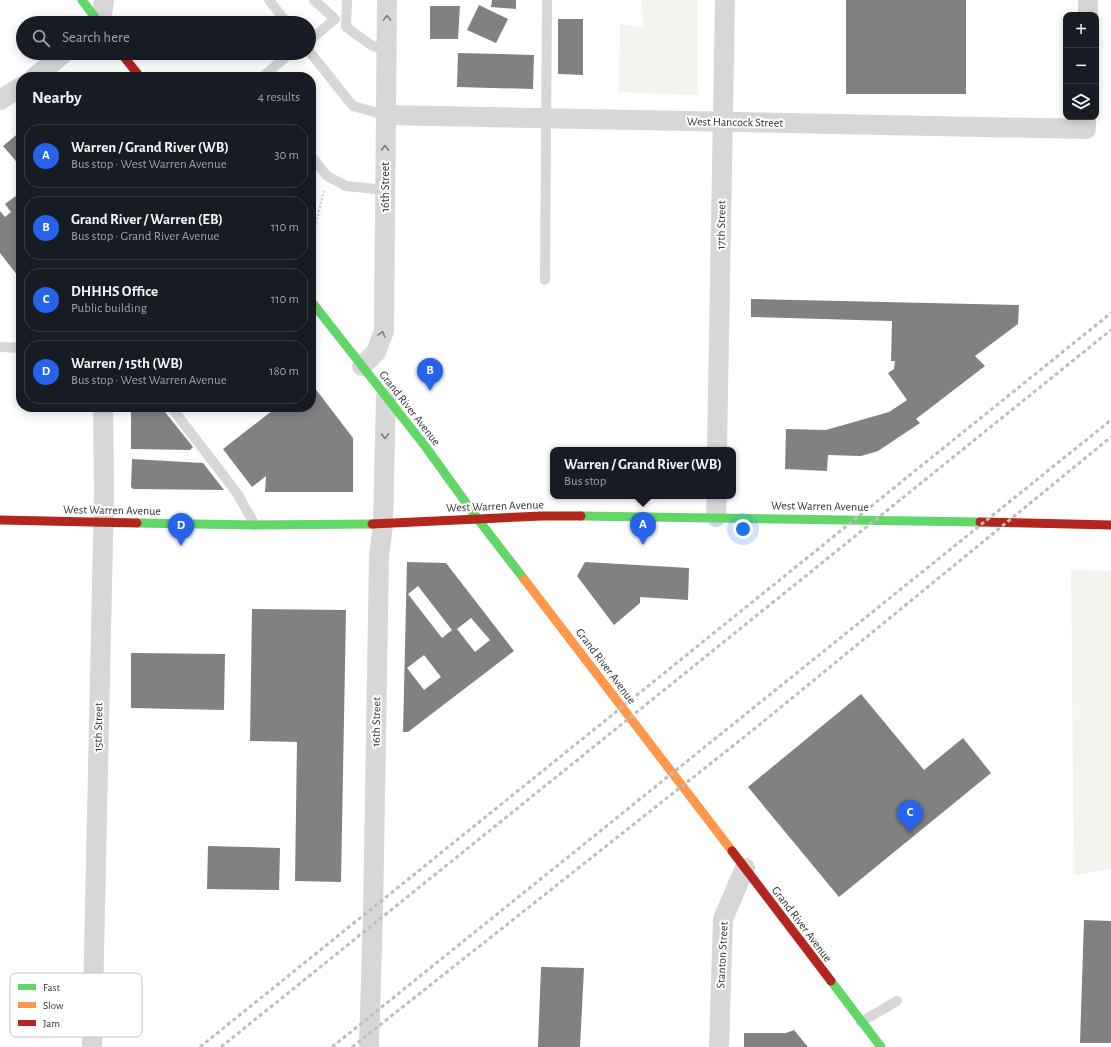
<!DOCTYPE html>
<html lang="en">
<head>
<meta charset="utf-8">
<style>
	:root { --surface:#171b24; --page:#242831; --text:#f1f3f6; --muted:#9ea1a6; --line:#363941; --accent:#2563eb }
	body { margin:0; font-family:"Alegreya Sans",sans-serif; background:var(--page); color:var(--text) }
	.controls { position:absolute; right:12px; top:12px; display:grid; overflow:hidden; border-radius:8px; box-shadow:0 2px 10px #0003 }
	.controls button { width:36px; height:36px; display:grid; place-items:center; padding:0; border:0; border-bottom:1px solid var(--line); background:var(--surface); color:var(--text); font:20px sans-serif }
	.you { position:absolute; left:743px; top:529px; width:14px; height:14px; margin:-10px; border:3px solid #fff; border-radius:50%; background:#1a73e8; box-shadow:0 0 0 6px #1a73e833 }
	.badge { display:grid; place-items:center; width:26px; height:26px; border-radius:50%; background:var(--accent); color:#fff; font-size:13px; font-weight:700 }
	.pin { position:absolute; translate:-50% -33px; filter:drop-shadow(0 1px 2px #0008) }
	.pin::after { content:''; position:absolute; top:21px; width:14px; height:12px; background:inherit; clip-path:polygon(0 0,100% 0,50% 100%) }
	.popup { position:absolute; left:550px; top:447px; width:186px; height:52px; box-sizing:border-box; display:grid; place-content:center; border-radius:8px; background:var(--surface); filter:drop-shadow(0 1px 3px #0005); font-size:13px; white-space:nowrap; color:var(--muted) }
	.popup b { font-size:15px; color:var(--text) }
	.popup::after { content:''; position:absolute; left:50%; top:100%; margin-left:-8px; border:8px solid transparent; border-top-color:var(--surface) }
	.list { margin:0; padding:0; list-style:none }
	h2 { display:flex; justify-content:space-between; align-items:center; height:52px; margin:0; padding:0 16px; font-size:17px }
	h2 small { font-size:13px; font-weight:400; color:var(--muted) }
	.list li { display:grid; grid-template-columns:26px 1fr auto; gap:12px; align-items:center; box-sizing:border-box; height:64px; margin:0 8px 8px; padding:0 8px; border:1px solid var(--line); border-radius:16px }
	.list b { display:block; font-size:15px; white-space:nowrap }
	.list p { margin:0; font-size:13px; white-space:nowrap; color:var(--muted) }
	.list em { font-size:13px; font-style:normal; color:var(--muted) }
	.icon { flex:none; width:22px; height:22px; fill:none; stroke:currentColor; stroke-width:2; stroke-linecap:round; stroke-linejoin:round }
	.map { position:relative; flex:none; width:1111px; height:1047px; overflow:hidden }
	.search { position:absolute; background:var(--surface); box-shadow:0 2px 10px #0003; left:16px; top:16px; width:300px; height:44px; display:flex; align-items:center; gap:10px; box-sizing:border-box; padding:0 14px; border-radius:22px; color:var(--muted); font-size:15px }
	.panel { position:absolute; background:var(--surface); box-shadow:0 2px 10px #0003; left:16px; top:72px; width:300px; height:340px; border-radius:16px }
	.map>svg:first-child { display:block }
</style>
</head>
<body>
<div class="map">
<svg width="1111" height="1047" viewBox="0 0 1111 1047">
	<rect width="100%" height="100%" fill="#fff"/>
	<!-- green -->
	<g fill="#f1f5ed">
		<polygon points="641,0 698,0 698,95 619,92 620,24 644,28"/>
		<polygon points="1071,570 1111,571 1111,869 1074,875"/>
	</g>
	<!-- building -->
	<g fill="#818181" fill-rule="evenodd">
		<polygon points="492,0 516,0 516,9 491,7"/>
		<rect x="846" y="0" width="120" height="94"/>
		<polygon points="479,5 508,19 496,43 467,30"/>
		<polygon points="430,6 460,6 458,39 430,39"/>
		<polygon points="558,19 583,19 583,75 558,74"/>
		<polygon points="458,53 534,55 533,89 457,87"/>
		<polygon points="21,131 21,167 3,146"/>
		<polygon points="21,192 21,280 0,253 0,211 5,217 11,212 5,204"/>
		<polygon points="751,299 1019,305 1018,324 975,356 985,366 916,419 920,423 878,451 861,456 828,455 827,471 785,469 786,429 826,430 889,412 907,400 888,373 894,369 895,361 891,361 892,321 751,317"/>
		<polygon points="311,383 353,438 353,492 265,492 266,476 252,487 223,449 277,407 311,407"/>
		<polygon points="131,407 161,407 193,447 190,450 131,449"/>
		<polygon points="132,459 203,463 224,490 133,489 131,487"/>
		<path d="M407,562L446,563L514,651L408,732H403ZM418,586L452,630L442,638L408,594ZM471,618L490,640L475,652L457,629ZM424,655L441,677L424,690L407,668Z"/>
		<polygon points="585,562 689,568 688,600 640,597 640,603 614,625 577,576"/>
		<polygon points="252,609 346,610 341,882 295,881 297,742 250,741"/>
		<polygon points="131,653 225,654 224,710 131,708"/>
		<polygon points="861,694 924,770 963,738 991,773 839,897 748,787"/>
		<polygon points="208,846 280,848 279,890 207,889"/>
		<polygon points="1084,920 1111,921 1111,1043 1080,1043"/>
		<polygon points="541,967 584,968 580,1047 538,1047"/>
		<polygon points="794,1030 808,1047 744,1047 744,1033 786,1033"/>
	</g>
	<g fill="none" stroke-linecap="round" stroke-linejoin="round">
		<!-- path -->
		<polyline stroke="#d6d6d6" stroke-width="2.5" stroke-dasharray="2 2" stroke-linecap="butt" points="312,239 324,191"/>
		<!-- lane -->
		<g stroke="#d7d7d7" stroke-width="10">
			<polyline points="269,0 287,23"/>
			<polyline points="347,0 346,27 371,45 386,51"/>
			<polyline points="309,41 335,19 314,0"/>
			<polyline points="309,51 353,106 385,115"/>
			<polyline points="262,77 291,53"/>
			<polyline points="311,156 327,176 346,186 385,190"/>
			<polyline points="545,280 547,0"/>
			<polyline points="0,347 21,348"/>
			<polyline points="171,407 237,493 255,525"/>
			<polyline points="861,1022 897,1001"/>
		</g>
		<!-- street -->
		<g stroke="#d7d7d7" stroke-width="20">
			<polyline points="1088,15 1088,0"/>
			<polyline points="101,23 104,0"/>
			<polyline points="35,77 64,53"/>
			<polyline points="0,100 21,87"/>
			<polyline points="385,115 1086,129 1086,117"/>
			<polyline points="362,366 376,352 384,331 387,0"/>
			<polyline points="717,450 725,0"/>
			<polyline points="716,517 717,496"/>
			<polyline points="92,1047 104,493 103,407"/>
			<polyline points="369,1047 373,913 379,556 383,525 386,397"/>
			<polyline points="719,1047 723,919 745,868"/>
		</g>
		<!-- fast -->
		<g stroke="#63d668" stroke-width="9">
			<polyline points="82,0 99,23"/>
			<polyline points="311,301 425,446 477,518 524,579"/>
			<polyline points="581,516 980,522"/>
			<polyline points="137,523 255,525 372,524"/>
			<polyline points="831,981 881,1047"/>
		</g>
		<!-- slow -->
		<polyline stroke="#ff974d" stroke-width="9" points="524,579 732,851"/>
		<!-- jam -->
		<g stroke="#b3261e" stroke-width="9">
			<polyline points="121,53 140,77"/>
			<polyline points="0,520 137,523"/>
			<polyline points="980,522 1111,525"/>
			<polyline points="372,524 542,516 581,516"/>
			<polyline points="732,851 831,981"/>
		</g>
		<!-- rail -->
		<g stroke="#bebebe" stroke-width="3" stroke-dasharray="4 3" stroke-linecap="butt">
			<polyline points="200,1047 1111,313"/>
			<polyline points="221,1047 1111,330"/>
			<polyline points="332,1047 1111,420"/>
			<polyline points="352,1047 753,730 1111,437"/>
		</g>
	</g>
	<!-- one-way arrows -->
	<defs><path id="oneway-chevron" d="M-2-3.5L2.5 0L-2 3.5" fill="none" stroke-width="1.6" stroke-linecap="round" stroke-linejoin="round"/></defs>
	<g stroke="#7d7d7d">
		<use href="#oneway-chevron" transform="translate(387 18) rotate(-89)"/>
		<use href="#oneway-chevron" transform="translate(385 148) rotate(-90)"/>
		<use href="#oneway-chevron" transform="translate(382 334) rotate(-74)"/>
		<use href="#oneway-chevron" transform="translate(385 436) rotate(91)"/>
	</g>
	<g text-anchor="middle" stroke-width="4" stroke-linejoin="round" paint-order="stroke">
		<!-- street labels -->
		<g font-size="12" fill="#333" stroke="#fff">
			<text transform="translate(735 122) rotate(1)" y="4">West Hancock Street</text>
			<text transform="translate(385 187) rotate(-90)" y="4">16th Street</text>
			<text transform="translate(721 225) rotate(-89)" y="4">17th Street</text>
			<text transform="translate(410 408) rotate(52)" y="4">Grand River Avenue</text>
			<text transform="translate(495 506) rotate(-2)" y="4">West Warren Avenue</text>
			<text transform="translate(820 506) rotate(1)" y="4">West Warren Avenue</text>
			<text transform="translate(112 510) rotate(1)" y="4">West Warren Avenue</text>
			<text transform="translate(606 666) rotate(53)" y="4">Grand River Avenue</text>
			<text transform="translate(376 722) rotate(-89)" y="4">16th Street</text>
			<text transform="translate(98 727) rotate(-89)" y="4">15th Street</text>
			<text transform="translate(802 924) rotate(53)" y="4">Grand River Avenue</text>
			<text transform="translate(722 955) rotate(-87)" y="4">Stanton Street</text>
		</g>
	</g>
	<!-- legend -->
	<rect x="10" y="973" width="132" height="64" rx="6" fill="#fff" stroke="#c2c2c2" stroke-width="1"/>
	<rect x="18" y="984" width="18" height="6" fill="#63d668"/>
	<rect x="18" y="1002" width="18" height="6" fill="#ff974d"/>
	<rect x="18" y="1020" width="18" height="6" fill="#b3261e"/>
	<g font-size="11" fill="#333">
		<text x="43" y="991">Fast</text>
		<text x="43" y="1009">Slow</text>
		<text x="43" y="1027">Jam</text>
	</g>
</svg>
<div class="controls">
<button>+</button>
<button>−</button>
<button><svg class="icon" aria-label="layers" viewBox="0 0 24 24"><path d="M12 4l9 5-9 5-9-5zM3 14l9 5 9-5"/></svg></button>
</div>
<div class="you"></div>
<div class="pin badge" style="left:643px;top:545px">A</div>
<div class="popup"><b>Warren / Grand River (WB)</b>Bus stop</div>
<div class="pin badge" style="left:430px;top:391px">B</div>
<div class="pin badge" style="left:910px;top:833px">C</div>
<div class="pin badge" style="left:181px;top:546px">D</div>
<div class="search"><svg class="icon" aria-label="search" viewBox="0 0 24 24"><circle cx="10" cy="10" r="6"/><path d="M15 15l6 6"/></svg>Search here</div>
<section class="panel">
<h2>Nearby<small>4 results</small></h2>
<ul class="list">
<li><span class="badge">A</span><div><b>Warren / Grand River (WB)</b><p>Bus stop · West Warren Avenue</p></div><em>30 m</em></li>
<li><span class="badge">B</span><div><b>Grand River / Warren (EB)</b><p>Bus stop · Grand River Avenue</p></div><em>110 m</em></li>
<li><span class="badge">C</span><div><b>DHHHS Office</b><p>Public building</p></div><em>110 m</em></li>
<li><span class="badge">D</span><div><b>Warren / 15th (WB)</b><p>Bus stop · West Warren Avenue</p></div><em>180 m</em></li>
</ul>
</section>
</div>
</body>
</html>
